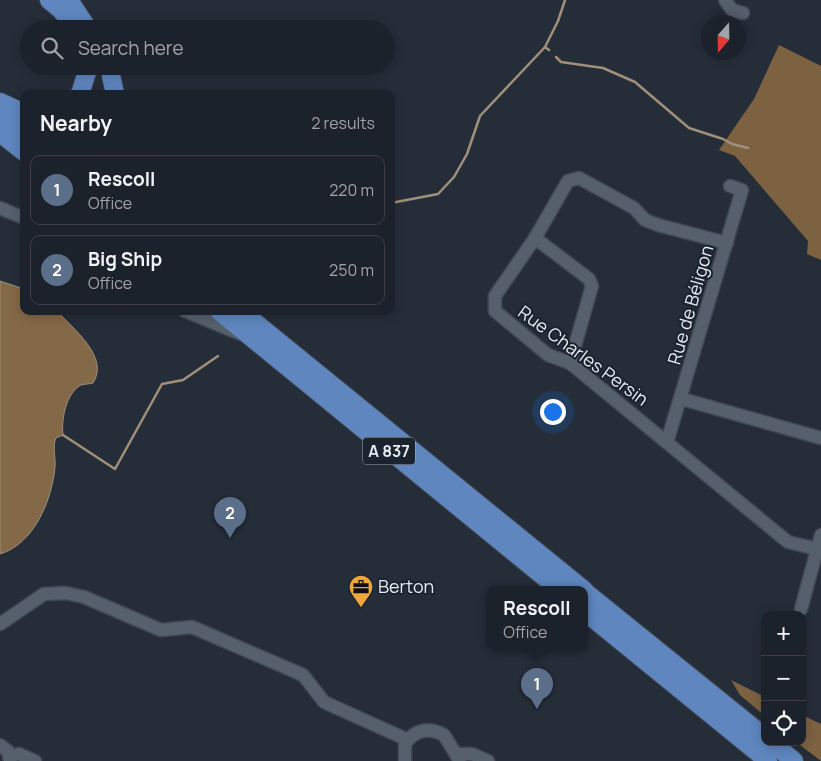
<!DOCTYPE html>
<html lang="en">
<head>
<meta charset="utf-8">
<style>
	:root { --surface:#1c222b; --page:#292f37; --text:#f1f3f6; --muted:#a0a4a9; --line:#3a3f47; --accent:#b45309 }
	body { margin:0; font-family:Manrope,sans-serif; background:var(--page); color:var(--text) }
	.controls { position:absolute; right:15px; bottom:15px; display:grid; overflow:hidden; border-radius:10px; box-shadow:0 2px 12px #0003 }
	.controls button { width:45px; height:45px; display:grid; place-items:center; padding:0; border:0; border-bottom:1px solid var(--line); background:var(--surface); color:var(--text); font:25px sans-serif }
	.compass { position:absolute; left:701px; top:15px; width:45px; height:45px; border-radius:50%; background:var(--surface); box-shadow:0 2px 12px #0003; rotate:200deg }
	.you { position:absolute; left:552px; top:411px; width:18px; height:18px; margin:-12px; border:4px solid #fff; border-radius:50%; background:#1a73e8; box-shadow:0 0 0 8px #1a73e833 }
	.badge { display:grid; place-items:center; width:32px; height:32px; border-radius:50%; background:var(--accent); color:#fff; font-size:16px; font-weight:700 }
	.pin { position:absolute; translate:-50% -41px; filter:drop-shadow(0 1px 2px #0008) }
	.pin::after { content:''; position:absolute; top:26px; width:18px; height:15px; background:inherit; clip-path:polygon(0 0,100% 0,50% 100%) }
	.popup { position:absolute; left:486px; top:586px; width:102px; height:65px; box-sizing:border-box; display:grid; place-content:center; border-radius:10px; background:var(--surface); filter:drop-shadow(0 1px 4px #0005); font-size:16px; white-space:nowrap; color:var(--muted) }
	.popup b { font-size:19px; color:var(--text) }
	.popup::after { content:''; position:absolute; left:50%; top:100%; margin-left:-10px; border:10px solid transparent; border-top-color:var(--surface) }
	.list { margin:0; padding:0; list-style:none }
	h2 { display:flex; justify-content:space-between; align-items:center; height:65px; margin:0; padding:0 20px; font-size:21px }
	h2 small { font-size:16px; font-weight:400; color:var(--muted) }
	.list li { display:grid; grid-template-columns:32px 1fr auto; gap:15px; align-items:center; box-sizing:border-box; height:70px; margin:0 10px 10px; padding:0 10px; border:1px solid var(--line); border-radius:10px }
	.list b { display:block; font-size:19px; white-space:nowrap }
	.list p { margin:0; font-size:16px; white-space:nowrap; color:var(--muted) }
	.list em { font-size:16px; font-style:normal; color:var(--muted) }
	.icon { flex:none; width:28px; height:28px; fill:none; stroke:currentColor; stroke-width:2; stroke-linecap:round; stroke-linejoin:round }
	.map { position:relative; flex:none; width:821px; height:761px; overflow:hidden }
	.search { position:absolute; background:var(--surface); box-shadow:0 2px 12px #0003; left:20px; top:20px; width:375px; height:55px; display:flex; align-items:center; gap:12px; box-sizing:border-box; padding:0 18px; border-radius:28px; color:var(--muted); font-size:19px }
	.panel { position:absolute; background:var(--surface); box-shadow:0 2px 12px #0003; left:20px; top:90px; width:375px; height:225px; border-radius:10px }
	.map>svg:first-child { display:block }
</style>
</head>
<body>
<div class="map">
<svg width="821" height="761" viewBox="0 0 821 761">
	<rect width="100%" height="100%" fill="#252d39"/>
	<!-- forest -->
	<g fill="#7c6241">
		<polygon points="779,45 821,66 821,260 807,254 808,241 735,156 719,150 754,99"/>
		<polygon points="731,680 765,697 765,716 740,695"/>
		<polygon points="802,715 821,724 821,761 796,742 802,742"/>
	</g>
	<!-- water -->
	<path fill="#836947" stroke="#a0907b" d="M0,281L24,289V311H57C73,329 110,357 93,383C90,384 84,384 81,385C66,393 61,420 63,435L56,438C52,446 56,458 55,467C52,500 34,544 0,554Z"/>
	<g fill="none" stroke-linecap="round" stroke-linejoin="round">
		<!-- stream -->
		<g stroke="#a0907b" stroke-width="2.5">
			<polyline points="549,50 545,47 558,21 565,0"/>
			<polyline points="556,57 561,62 603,68 635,82 689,128 723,139 732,144 748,148"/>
			<polyline points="391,203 438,194 454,177 467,154 480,116 545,47"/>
			<polyline points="63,435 115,469 162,384 183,380 218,356"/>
		</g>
		<defs>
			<g id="minor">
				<polyline points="725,0 732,10 743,13"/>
				<polyline points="0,208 24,218"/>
				<polyline points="535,238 589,279 592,286 570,363"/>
				<polyline points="727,243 658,225 645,220 634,208 579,178 568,181 535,238 495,296 495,311 548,355 570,363 788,542 817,549"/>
				<polyline points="185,311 241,334"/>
				<polyline points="682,399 821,438"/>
				<polyline points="667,442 742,190 730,186"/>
				<polyline points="801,609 821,535"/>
				<polyline points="0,624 44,594 66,593 84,597 161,630 192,627 303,675 324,702 408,740"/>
				<polyline points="0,745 8,751 10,761"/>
				<polyline points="457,754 472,754 488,761"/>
				<polyline points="10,756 19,754 35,761"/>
				<path d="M405,761V744C415,729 429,727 444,735L460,761"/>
			</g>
			<g id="highway">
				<polyline points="49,0 61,10 76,29"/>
				<polyline points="69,0 88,29"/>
				<polyline points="109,66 115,94"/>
				<polyline points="80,94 89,66"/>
				<polyline points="0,102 24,113"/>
				<polyline points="0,115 24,134"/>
				<polyline points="0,133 24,152"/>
				<polyline points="219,311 560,590"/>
				<polyline points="241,311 584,590"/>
				<polyline points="584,591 765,737"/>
				<polyline points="584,611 768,761"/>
				<polyline points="771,742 794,761"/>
			</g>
		</defs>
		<!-- minor casing -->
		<use href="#minor" stroke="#424853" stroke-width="15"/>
		<!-- highway casing -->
		<use href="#highway" stroke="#424853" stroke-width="20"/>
		<!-- minor -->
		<use href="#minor" stroke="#56606d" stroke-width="12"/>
		<!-- highway -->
		<use href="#highway" stroke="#5f86bf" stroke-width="18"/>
	</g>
	<!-- icons -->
	<defs>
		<symbol id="office-pin" viewBox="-11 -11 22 30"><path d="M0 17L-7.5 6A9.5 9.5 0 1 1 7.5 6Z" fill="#eea73d" stroke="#1b232f"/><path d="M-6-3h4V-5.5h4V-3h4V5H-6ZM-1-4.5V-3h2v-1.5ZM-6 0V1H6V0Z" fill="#111"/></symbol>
	</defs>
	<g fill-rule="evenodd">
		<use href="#office-pin" x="347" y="573" width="28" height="38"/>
	</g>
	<g text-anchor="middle" stroke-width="4" stroke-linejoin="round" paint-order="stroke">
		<!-- shield labels -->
		<rect fill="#1b232f" stroke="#a8afb8" stroke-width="1" x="363" y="437.5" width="52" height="27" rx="4"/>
		<g font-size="16" font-weight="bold" fill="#e5ebf3">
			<text x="389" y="457">A 837</text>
		</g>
		<!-- street labels -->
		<g font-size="18" fill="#e5ebf3" stroke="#1b232f">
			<text transform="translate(691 305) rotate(-74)" y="6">Rue de Béligon</text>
			<text transform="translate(583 356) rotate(36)" y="6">Rue Charles Persin</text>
		</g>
		<!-- poi labels -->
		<g font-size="18" fill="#e5ebf3" stroke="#1b232f" text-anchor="start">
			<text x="378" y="593">Berton</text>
		</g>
	</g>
</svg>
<div class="controls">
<button>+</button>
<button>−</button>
<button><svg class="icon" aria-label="locate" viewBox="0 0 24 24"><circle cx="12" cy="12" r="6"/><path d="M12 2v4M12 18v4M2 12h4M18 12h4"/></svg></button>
</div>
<svg class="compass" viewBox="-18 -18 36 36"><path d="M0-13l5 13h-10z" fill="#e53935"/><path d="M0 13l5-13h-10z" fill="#a0a4a9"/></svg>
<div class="you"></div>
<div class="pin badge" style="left:537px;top:709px;background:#5c6f8a">1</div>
<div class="popup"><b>Rescoll</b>Office</div>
<div class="pin badge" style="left:230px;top:538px;background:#5c6f8a">2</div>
<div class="search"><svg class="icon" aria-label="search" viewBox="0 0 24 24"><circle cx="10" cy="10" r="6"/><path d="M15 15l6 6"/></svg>Search here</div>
<section class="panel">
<h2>Nearby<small>2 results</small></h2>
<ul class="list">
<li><span class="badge" style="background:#5c6f8a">1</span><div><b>Rescoll</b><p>Office</p></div><em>220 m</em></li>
<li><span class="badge" style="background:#5c6f8a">2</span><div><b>Big Ship</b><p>Office</p></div><em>250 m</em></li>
</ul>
</section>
</div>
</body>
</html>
